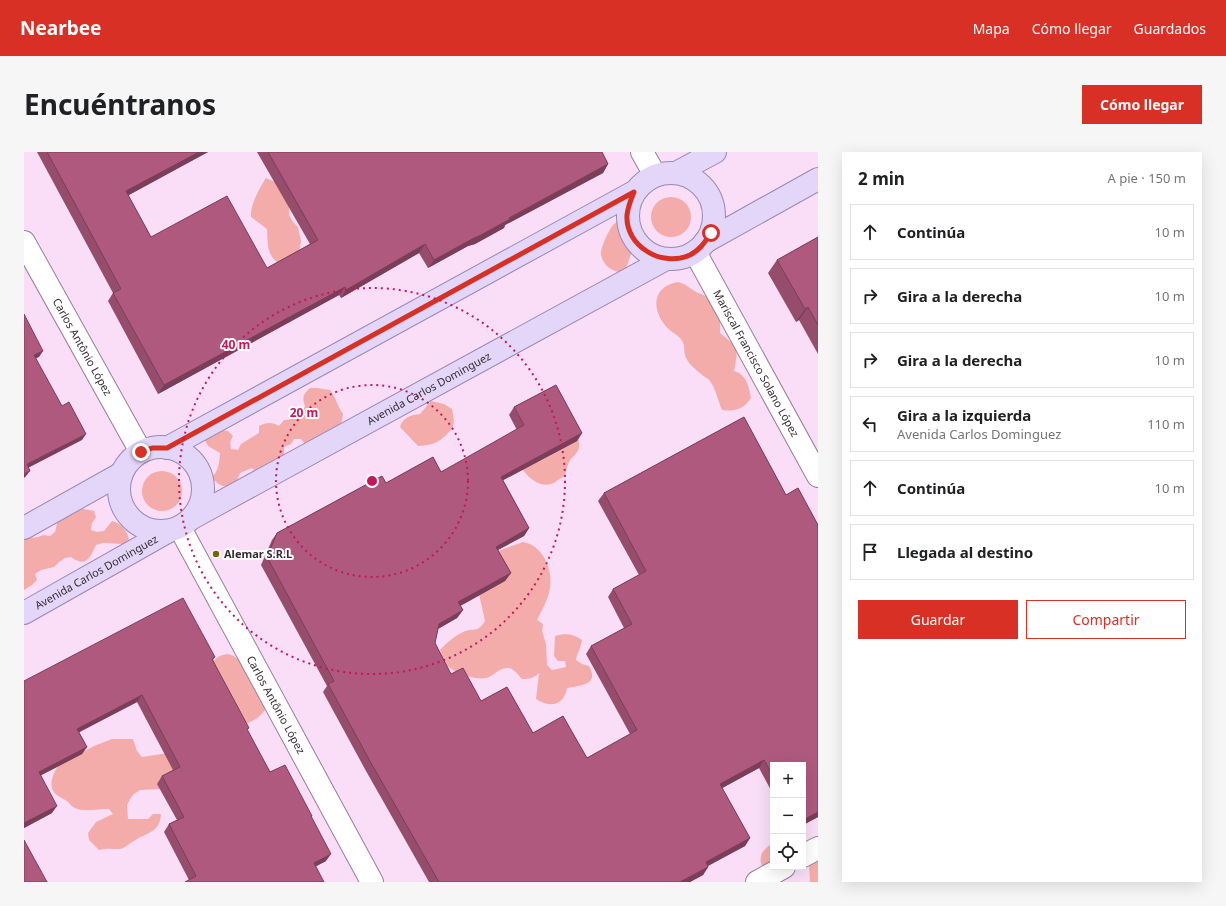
<!DOCTYPE html>
<html lang="es">
<head>
<meta charset="utf-8">
<style>
	:root { --surface:#fff; --page:#f6f6f6; --text:#202124; --muted:#757577; --line:#e0e0e0; --accent:#d93025 }
	body { margin:0; font-family:"Noto Sans",sans-serif; background:var(--page); color:var(--text) }
	.controls { position:absolute; right:12px; bottom:12px; display:grid; overflow:hidden; border-radius:0px; box-shadow:0 4px 16px #0002 }
	.controls button { width:36px; height:36px; display:grid; place-items:center; padding:0; border:0; border-bottom:1px solid var(--line); background:var(--surface); color:var(--text); font:20px sans-serif }
	.stop { position:absolute; width:12px; height:12px; margin:-9px; border:3px solid #d93025; border-radius:50%; background:#fff }
	.stop.end { background:#d93025; border-color:#fff; box-shadow:0 1px 4px #0008 }
	.list { margin:0; padding:0; list-style:none }
	h2 { display:flex; justify-content:space-between; align-items:center; height:52px; margin:0; padding:0 16px; font-size:17px }
	h2 small { font-size:13px; font-weight:400; color:var(--muted) }
	.list li { display:grid; grid-template-columns:26px 1fr auto; gap:12px; align-items:center; box-sizing:border-box; height:56px; margin:0 8px 8px; padding:0 8px; border:1px solid var(--line); border-radius:0px }
	.list b { display:block; font-size:15px; white-space:nowrap }
	.list p { margin:0; font-size:13px; white-space:nowrap; color:var(--muted) }
	.list em { font-size:13px; font-style:normal; color:var(--muted) }
	.actions { display:flex; gap:8px; padding:12px 16px }
	.actions a { flex:1; padding:9px 0; border:1px solid var(--accent); border-radius:0px; text-align:center; font-size:14px; color:var(--accent) }
	.actions .main { background:var(--accent); color:#fff }
	.icon { flex:none; width:22px; height:22px; fill:none; stroke:currentColor; stroke-width:2; stroke-linecap:round; stroke-linejoin:round }
	.map { position:relative; flex:none; width:794px; height:730px; overflow:hidden; border-radius:0px }
	header { display:flex; align-items:center; gap:24px; box-sizing:border-box; height:56px; padding:0 20px; background:var(--accent); color:#fff }
	header strong { font-size:19px }
	nav { display:flex; gap:22px; margin-inline-start:auto; font-size:14px }
	.intro { display:flex; align-items:center; justify-content:space-between; box-sizing:border-box; height:96px; padding:0 24px }
	h1 { margin:0; font-size:28px }
	.button { padding:10px 18px; border-radius:0px; background:var(--accent); color:#fff; font-size:14px; font-weight:700 }
	main { display:flex; gap:24px; padding:0 24px }
	aside { flex:1; background:var(--surface); border-radius:0px; box-shadow:0 4px 16px #0002 }
	.map>svg:first-child { display:block }
</style>
</head>
<body>
<header>
<strong>Nearbee</strong>
<nav><a>Mapa</a><a>Cómo llegar</a><a>Guardados</a></nav>
</header>
<div class="intro"><h1>Encuéntranos</h1><a class="button">Cómo llegar</a></div>
<main>
<div class="map">
<svg width="794" height="730" viewBox="0 0 794 730">
	<rect width="100%" height="100%" fill="#fadef8"/>
	<!-- green -->
	<g fill="#f4acaa">
		<path d="M242,26L267,37L268,50L265,56V63L269,70L274,75L277,89L276,96L273,102L257,113C242,104 244,92 243,77L227,65C226,53 235,37 242,26Z"/>
		<circle cx="647" cy="65" r="20"/>
		<path d="M597,69L603,70L613,78L615,90L613,97L607,102L602,116L597,120C588,120 579,113 577,103C576,96 586,75 591,71C593,70 595,70 597,69Z"/>
		<path d="M654,130L660,132L672,140L684,145L696,162V181C714,196 715,196 710,219C722,222 725,234 727,246C720,257 710,260 698,258C694,249 692,237 686,229C684,226 680,225 677,222C672,218 665,212 662,206C659,199 662,192 656,186C651,181 644,178 640,172C627,154 630,134 654,130Z"/>
		<path d="M286,236H293L306,238C312,246 314,255 319,262L318,269L315,275L281,292L277,287H270L267,292L260,295V302L255,307L249,309L240,320H233L228,316L216,321L211,333C200,336 194,334 188,325C195,318 195,311 196,301L184,294L181,288L182,282L188,277L204,279L209,284L206,290L207,297L214,298L217,292L235,281V274C243,270 248,270 255,274L260,268C270,268 278,263 281,254C278,246 279,242 286,236Z"/>
		<path d="M407,249L420,252L428,257C431,272 431,275 420,285C410,293 406,293 394,294L376,275C379,265 387,263 396,262Z"/>
		<path d="M551,280C555,288 558,295 551,303C549,305 546,307 545,310C543,314 543,318 541,322C540,325 537,326 534,328C521,339 507,329 498,317Z"/>
		<circle cx="138" cy="339" r="20"/>
		<path d="M50,355L70,359L72,365L68,371L67,378L73,380L80,379L88,369C97,371 103,379 105,387L100,392L79,391L72,393C66,406 62,416 47,405L41,406L35,410L30,415L17,418L11,422L13,428L8,433L0,438V384C8,387 12,386 19,383L26,384L31,380L34,367Z"/>
		<path d="M499,390C519,393 529,418 526,436C524,448 518,458 513,468L519,472L518,479L522,492L523,513L528,518L542,515L541,509H534L530,504L531,484C541,481 550,482 558,488C557,496 553,501 552,508L558,512L565,514C576,533 556,533 543,536C540,554 526,556 512,547L515,521C510,526 505,527 498,527C494,523 490,516 484,516C475,515 469,525 462,526C455,527 450,526 443,524C429,519 419,515 416,498C422,491 431,484 439,480C450,475 453,482 461,469L455,442L471,400Z"/>
		<path d="M204,502L210,504L225,517L242,556C237,565 229,569 220,573L187,513C191,506 195,503 204,502Z"/>
		<path d="M88,587H109L113,599L118,605L144,601H156L151,636L116,638L110,642L106,647L103,653L104,667H124L129,662H137C136,681 123,680 110,689C105,691 102,696 96,697C89,697 82,696 75,698L65,688L64,681L72,670L89,662L85,657C76,657 58,660 51,656C48,655 46,652 44,650C39,646 32,644 29,639C25,631 30,619 35,613L70,594Z"/>
		<path d="M749,691V715H738C734,702 739,698 749,691Z"/>
		<polygon points="794,705 794,730 786,730 785,713"/>
	</g>
	<g fill="none" stroke-linecap="round" stroke-linejoin="round">
		<defs>
			<g id="minor">
				<polyline points="618,0 631,23"/>
				<path id="s1" d="M0,90L117,300"/>
				<path id="s2" d="M671,100L794,324"/>
				<path id="s3" d="M156,376L348,730"/>
				<polyline points="779,704 794,696"/>
				<polyline points="733,730 760,715"/>
			</g>
			<g id="major">
				<circle cx="647" cy="64" r="43"/>
				<polyline points="652,21 691,0"/>
				<polyline points="681,90 794,27"/>
				<circle cx="137" cy="337" r="42"/>
				<polyline points="143,296 610,40"/>
				<path id="s4" d="M168,366L642,107"/>
				<polyline points="0,376 98,321"/>
				<path id="s5" d="M0,461L145,379"/>
			</g>
		</defs>
		<!-- minor casing -->
		<use href="#minor" stroke="#977e95" stroke-width="24"/>
		<!-- major casing -->
		<use href="#major" stroke="#9a88b2" stroke-width="24"/>
		<!-- minor -->
		<use href="#minor" stroke="#fff" stroke-width="22"/>
		<!-- major -->
		<use href="#major" stroke="#e3d6f8" stroke-width="22"/>
	</g>
	<!-- wall -->
	<g fill="#964d6c">
		<polygon points="13,0 184,0 104,43 127,85 243,116 286,92 233,0 578,0 584,12 579,21 481,73 480,76 451,92 444,94 404,116 395,101 317,146 315,143 134,242 84,149 89,141"/>
		<polygon points="794,85 794,202 775,168 772,170 744,121 753,108"/>
		<polygon points="532,233 558,281 553,289 479,328 505,376 500,384 474,398 487,421 481,429 436,454 439,458 433,466 414,477 411,491 427,522 439,516 457,549 483,535 509,581 539,564 563,606 606,582 562,502 567,494 600,476 584,445 589,437 615,423 574,349 580,341 720,265 762,343 774,336 794,373 794,665 779,673 779,613 749,613 749,642 735,616 698,636 726,686 721,694 684,714 684,715 679,723 666,730 405,730 342,619 299,540 303,534 237,413 248,388 253,381 358,324 362,331 409,305 417,320 493,278 485,263 490,255"/>
		<polygon points="191,505 189,508 223,578 246,620 287,665 302,709 292,714 165,728 140,680 145,672 153,668 133,632 138,624 149,618 113,550 55,580 63,595 58,602 17,623 28,661 0,676 0,529"/>
	</g>
	<!-- shaded-wall -->
	<g fill="#7a3e58">
		<polygon points="175,0 184,0 96,48 102,39"/>
		<polygon points="584,12 579,21 481,73 480,76 451,92 444,94 404,116 410,108"/>
		<polygon points="401,92 395,101 317,146 322,138"/>
		<polygon points="321,135 315,143 134,242 140,233"/>
		<polygon points="784,155 775,168 772,170 781,157"/>
		<polygon points="19,199 15,205 6,209 10,203"/>
		<polygon points="558,281 553,289 472,332 477,325"/>
		<polygon points="62,282 58,288 0,318 3,312"/>
		<polygon points="6,319 2,324 0,326 0,322"/>
		<polygon points="505,376 500,384 466,402 472,395"/>
		<polygon points="487,421 481,429 429,458 434,450"/>
		<polygon points="439,458 433,466 410,479 415,472"/>
		<polygon points="118,543 113,550 48,584 53,577"/>
		<polygon points="63,595 58,602 10,627 15,620"/>
		<polygon points="740,608 735,616 691,640 696,632"/>
		<polygon points="33,654 28,661 0,676 0,671"/>
		<polygon points="794,660 794,665 779,673 779,668"/>
		<polygon points="726,686 721,694 676,718 682,710"/>
		<polygon points="307,702 302,709 285,718 290,711"/>
		<polygon points="684,715 679,723 666,730 656,730"/>
	</g>
	<!-- building -->
	<g fill="#af597e" stroke="#7a3e58">
		<polygon points="23,0 175,0 102,39 127,85 203,44 243,116 294,88 244,0 578,0 584,12 485,66 486,67 457,83 450,86 410,108 401,92 322,138 321,135 140,233 89,141 97,137"/>
		<polygon points="794,85 794,173 784,155 781,157 753,108"/>
		<polygon points="0,162 19,199 10,203 38,254 45,250 62,282 3,312 6,319 0,322"/>
		<polygon points="532,233 558,281 477,325 505,376 472,395 487,421 434,450 439,458 415,472 411,491 427,522 439,516 457,549 483,535 509,581 539,564 563,606 613,578 567,494 608,472 589,437 622,419 580,341 720,265 762,343 774,336 794,373 794,660 779,668 779,613 749,613 749,624 740,608 696,632 726,686 682,710 684,715 656,730 415,730 347,611 304,532 310,529 243,405 253,381 358,324 362,331 409,305 417,320 500,273 490,255"/>
		<polygon points="159,446 191,505 188,507 225,576 223,577 246,620 261,613 288,664 287,664 307,702 290,711 300,730 161,730 172,724 145,672 160,665 138,624 156,615 118,543 53,577 63,595 15,620 33,654 0,671 0,529"/>
		<polygon points="0,688 23,730 0,730"/>
	</g>
	<g fill="none" stroke-linecap="round" stroke-linejoin="round">
		<!-- route -->
		<path stroke="#d93025" stroke-width="5" d="M117,300L128,296H143L610,40C607,47 604,54 603,63C601,94 638,116 666,103C676,98 681,90 687,81"/>
	</g>
	<!-- distance rings -->
	<g fill="none" stroke="#c2185b" stroke-width="2" stroke-dasharray="2 4">
		<circle cx="348" cy="329" r="96"/>
		<circle cx="348" cy="329" r="193"/>
	</g>
	<!-- markers -->
	<circle fill="#766800" stroke="#fff" stroke-width="1.5" cx="192" cy="402" r="4"/>
	<g text-anchor="middle" stroke-width="4" stroke-linejoin="round" paint-order="stroke">
		<!-- street labels -->
		<g font-size="11" fill="#372c36" stroke="#fff">
			<text dy="4" stroke="none"><textPath href="#s1" startOffset="120">Carlos Antônio López</textPath></text>
			<text dy="4" stroke="none"><textPath href="#s2" startOffset="127">Mariscal Francisco Solano López</textPath></text>
			<text dy="4" stroke="none"><textPath href="#s4" startOffset="270">Avenida Carlos Dominguez</textPath></text>
			<text dy="4" stroke="none"><textPath href="#s5" startOffset="83">Avenida Carlos Dominguez</textPath></text>
			<text dy="4" stroke="none"><textPath href="#s3" startOffset="201">Carlos Antônio López</textPath></text>
		</g>
		<!-- poi labels -->
		<g font-size="11" font-weight="bold" fill="#372c36" stroke="#fff" text-anchor="start">
			<text x="200" y="406">Alemar S.R.L</text>
		</g>
	</g>
	<circle cx="348" cy="329" r="6" fill="#c2185b" stroke="#fff" stroke-width="2"/>
	<g font-size="12" text-anchor="middle" font-weight="bold" fill="#c2185b" stroke="#fff" stroke-width="4" stroke-linejoin="round" paint-order="stroke">
		<text x="212" y="197">40 m</text>
		<text x="280" y="265">20 m</text>
	</g>
</svg>
<div class="controls">
<button>+</button>
<button>−</button>
<button><svg class="icon" aria-label="locate" viewBox="0 0 24 24"><circle cx="12" cy="12" r="6"/><path d="M12 2v4M12 18v4M2 12h4M18 12h4"/></svg></button>
</div>
<div class="stop" style="left:687px;top:81px"></div>
<div class="stop end" style="left:117px;top:300px"></div>
</div>
<aside>
<h2>2 min<small>A pie · 150 m</small></h2>
<ul class="list">
<li><svg class="icon" aria-label="ahead" viewBox="0 0 24 24"><path d="M12 20V5M6 11l6-6 6 6"/></svg><div><b>Continúa</b></div><em>10 m</em></li>
<li><svg class="icon" aria-label="right" viewBox="0 0 24 24"><path d="M7 20v-9h11M14 6l5 5-5 5"/></svg><div><b>Gira a la derecha</b></div><em>10 m</em></li>
<li><svg class="icon" aria-label="right" viewBox="0 0 24 24"><path d="M7 20v-9h11M14 6l5 5-5 5"/></svg><div><b>Gira a la derecha</b></div><em>10 m</em></li>
<li><svg class="icon" aria-label="left" viewBox="0 0 24 24"><path d="M17 20v-9H6M10 6l-5 5 5 5"/></svg><div><b>Gira a la izquierda</b><p>Avenida Carlos Dominguez</p></div><em>110 m</em></li>
<li><svg class="icon" aria-label="ahead" viewBox="0 0 24 24"><path d="M12 20V5M6 11l6-6 6 6"/></svg><div><b>Continúa</b></div><em>10 m</em></li>
<li><svg class="icon" aria-label="arrive" viewBox="0 0 24 24"><path d="M6 21V4h12l-3 4 3 4H6"/></svg><div><b>Llegada al destino</b></div></li>
</ul>
<div class="actions"><a class="main">Guardar</a><a>Compartir</a></div>
</aside>
</main>
</body>
</html>
